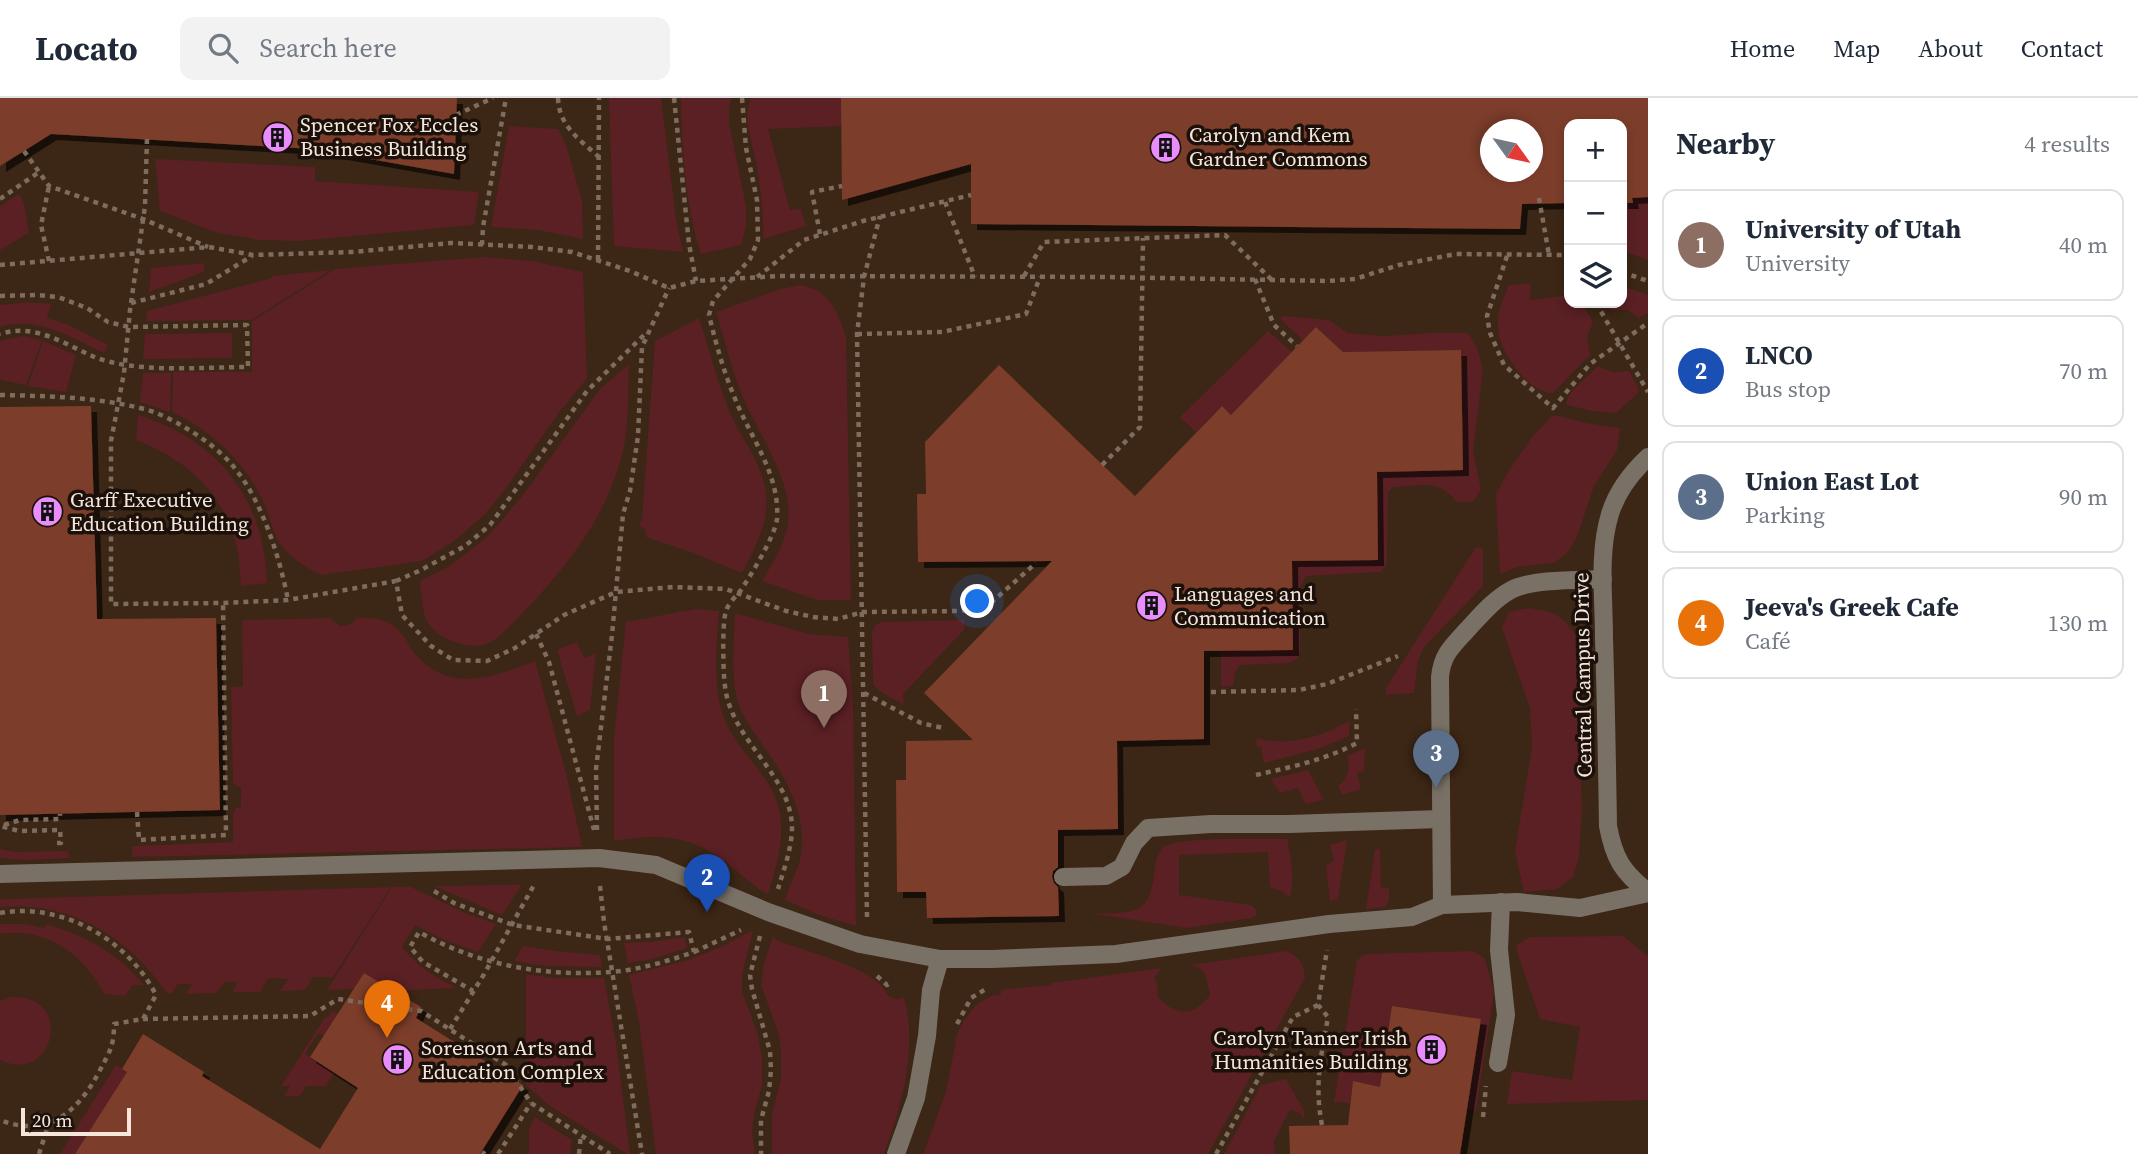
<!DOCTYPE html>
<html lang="en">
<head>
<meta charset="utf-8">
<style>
	:root { --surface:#fff; --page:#f2f2f3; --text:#1f2937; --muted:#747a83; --line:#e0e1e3; --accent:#ea580c }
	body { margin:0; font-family:"Source Serif 4",serif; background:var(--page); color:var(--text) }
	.controls { position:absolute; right:21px; top:21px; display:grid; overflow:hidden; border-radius:14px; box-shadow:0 4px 10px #0003 }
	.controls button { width:63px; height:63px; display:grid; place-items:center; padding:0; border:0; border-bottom:2px solid var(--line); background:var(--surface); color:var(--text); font:35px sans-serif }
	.compass { position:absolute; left:1480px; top:21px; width:63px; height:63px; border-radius:50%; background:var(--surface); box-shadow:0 4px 10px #0003; rotate:123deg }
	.scale { position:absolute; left:21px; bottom:18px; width:110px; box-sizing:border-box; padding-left:7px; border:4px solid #f5e6dc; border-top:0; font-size:19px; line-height:24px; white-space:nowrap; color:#f5e6dc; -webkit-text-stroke:5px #1b110a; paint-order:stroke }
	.you { position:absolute; left:978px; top:504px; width:24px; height:24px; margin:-18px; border:5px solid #fff; border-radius:50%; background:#1a73e8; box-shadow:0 0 0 10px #1a73e833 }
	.badge { display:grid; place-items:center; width:46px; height:46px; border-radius:50%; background:var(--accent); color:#fff; font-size:23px; font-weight:700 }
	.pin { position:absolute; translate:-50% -58px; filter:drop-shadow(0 2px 4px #0008) }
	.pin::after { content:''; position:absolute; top:37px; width:24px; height:21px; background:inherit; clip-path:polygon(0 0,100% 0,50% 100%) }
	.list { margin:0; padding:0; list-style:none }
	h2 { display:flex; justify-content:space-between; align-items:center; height:91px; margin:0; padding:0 28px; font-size:30px }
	h2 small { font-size:23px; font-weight:400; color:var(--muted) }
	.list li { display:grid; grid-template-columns:46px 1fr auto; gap:21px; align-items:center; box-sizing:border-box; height:112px; margin:0 14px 14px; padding:0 14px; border:2px solid var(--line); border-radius:14px }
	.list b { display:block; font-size:26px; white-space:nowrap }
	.list p { margin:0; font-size:23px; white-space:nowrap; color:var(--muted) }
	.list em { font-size:23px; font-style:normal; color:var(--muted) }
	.icon { flex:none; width:38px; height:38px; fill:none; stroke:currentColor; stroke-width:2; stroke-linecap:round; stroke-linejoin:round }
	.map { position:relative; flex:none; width:1648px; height:1056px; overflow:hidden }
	header { display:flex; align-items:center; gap:42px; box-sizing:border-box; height:98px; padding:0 35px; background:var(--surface); border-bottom:2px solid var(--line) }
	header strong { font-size:33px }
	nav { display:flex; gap:38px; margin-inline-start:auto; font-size:24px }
	.search { width:490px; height:63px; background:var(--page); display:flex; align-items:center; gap:18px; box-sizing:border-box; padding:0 24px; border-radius:14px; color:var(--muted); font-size:26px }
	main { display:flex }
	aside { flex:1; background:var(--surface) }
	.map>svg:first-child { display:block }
</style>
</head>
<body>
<header>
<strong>Locato</strong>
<div class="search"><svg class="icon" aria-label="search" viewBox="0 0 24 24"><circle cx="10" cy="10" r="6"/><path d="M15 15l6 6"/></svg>Search here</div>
<nav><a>Home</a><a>Map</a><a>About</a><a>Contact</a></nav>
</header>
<main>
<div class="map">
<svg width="1648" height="1056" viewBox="0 0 1648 1056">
	<defs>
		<filter id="shadow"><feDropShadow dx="6" dy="6" stdDeviation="0" flood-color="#0009"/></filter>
	</defs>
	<rect width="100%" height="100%" fill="#3c2615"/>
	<!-- green -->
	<g fill="#5a2024">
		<polygon points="609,0 661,0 676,121 683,154 614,148"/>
		<path d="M681,0H731L729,12V24L746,108V129L741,147L701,156C685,106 682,52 681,0Z"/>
		<path d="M751,0H841V28L768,31L790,112L801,111L806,128L763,141C764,119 761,96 758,75C755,53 741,20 751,0Z"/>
		<polygon points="509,28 558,31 566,47 582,103 583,141 538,132 491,129"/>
		<polygon points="155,61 315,69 315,83 479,94 474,127 299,143 260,142 218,135 160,113"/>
		<polygon points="19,96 24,106 29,135 0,152 0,108"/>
		<polygon points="1648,99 1648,162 1622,152 1622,141 1625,133 1622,133 1622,105 1632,105 1632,100"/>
		<path d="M484,159L532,163L583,174L587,280L558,316L504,393L484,417L453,444L422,463L321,477C303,468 284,456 276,439C270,426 268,412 261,399C242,361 210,332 172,314L173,274H252V223L335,171Z"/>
		<polygon points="204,165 204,174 149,194 151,170"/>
		<polygon points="331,172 251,222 146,223 147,213 272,180 272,178"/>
		<path d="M1531,185L1530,202L1569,197V205H1582L1593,224L1587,239L1590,257L1553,295C1529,296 1499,253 1498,231C1496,216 1503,201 1509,187Z"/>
		<path d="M800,187C830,192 838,214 846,239L851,502H817L762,483C772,465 786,445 788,424C793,381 757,335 742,297C731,271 725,242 716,214L781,191Z"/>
		<polygon points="1622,188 1648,197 1648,215 1639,220 1628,212 1611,212 1606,205 1622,205"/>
		<path d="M28,204L51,206L47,220L69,227L108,247L104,255C73,240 36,217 0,229V207Z"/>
		<path d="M1283,218L1329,222L1348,235L1385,238L1431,235H1468L1477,249L1483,272L1473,353L1481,391L1473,404H1457C1439,380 1420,388 1393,389L1388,394L1387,465L1381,474L1306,478L1300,490V552L1298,560L1290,565L1240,567L1235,574L1233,588L1221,589V553L1293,552L1292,454L1308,463L1378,462L1377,365L1393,373L1463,372L1461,252L1343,254L1317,229L1303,242L1280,221Z"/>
		<path d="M699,220C710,253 718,288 732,319C738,332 746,344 753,357C778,406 765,430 742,475L691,454L646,439V432L639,428L642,421L655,243Z"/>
		<polygon points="1268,233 1292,254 1231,317 1221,308 1196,334 1180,319"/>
		<polygon points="232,235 232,260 143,261 145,236"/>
		<polygon points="22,238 42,242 26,287 0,282 0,243"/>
		<polygon points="43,243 76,257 66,294 28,288"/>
		<path d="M629,266C628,289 629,312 626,335C624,356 616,378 608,397C588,443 552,485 517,521C508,529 499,540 489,545C477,550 464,548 452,543C421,530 423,513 420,483L450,468L487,439L523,397L600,291Z"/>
		<polygon points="1598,268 1612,274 1629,273 1639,291 1637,296 1616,315 1592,313 1568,307 1566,305 1570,295"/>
		<polygon points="143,275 171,275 170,314 140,304"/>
		<path d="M138,317C218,341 265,402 267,485L241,488C240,472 239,455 234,439C220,391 181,359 136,342Z"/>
		<polygon points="1552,318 1559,318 1586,325 1620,330 1617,352 1594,388 1577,439 1568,454 1554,465 1518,469 1500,476 1496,396 1508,374 1532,339"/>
		<path d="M1476,449L1483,451V488L1425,548C1415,564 1417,577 1414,595L1386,597V590Z"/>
		<path d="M1529,510C1555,515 1559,514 1575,536L1582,712L1579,759L1573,779L1557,791L1524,794L1515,753L1532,649L1530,610L1502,530L1509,514Z"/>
		<path d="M695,511L719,513C717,545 712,589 724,620C732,641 750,660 763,678C792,715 781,756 768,796C751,788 740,774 724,763C688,736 657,736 614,743V639L626,524Z"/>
		<path d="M735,515L809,536L848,539L853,604L856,828L819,817L785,802C789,788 796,775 800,762C809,723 788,682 766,652C754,634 740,618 736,596C731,570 734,542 735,515Z"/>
		<path d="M330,520L340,528L351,526L357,520C382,520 392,521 407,543C410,548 412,553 416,557C451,596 494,579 535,563L567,679L582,749L132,759V748L233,744V714L236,710L241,709V689H237L233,685L231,589H243L242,522Z"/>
		<polygon points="964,522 964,531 961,535 903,596 904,607 881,594 873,586 872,534 875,527 882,524"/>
		<polygon points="577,544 584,560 596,555 590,612 577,618 557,552"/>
		<path d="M1349,623V638L1318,651L1264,665L1261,649H1257L1256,640C1288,649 1321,639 1349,623Z"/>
		<path d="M1365,650L1364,673L1357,675L1361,691L1342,697L1338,688C1348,681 1351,670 1347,658Z"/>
		<polygon points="1308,672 1324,702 1306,706 1298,690 1280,695 1271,681"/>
		<path d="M1287,741C1291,758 1295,783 1290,799L1281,793L1270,789L1268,754L1179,757V797L1251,807L1256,812V817L1252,820L1187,830L1095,816C1138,814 1150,817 1155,769C1156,762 1158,754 1164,749C1177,738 1265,741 1287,741Z"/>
		<polygon points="1347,742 1338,801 1330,803 1326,767 1334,763 1330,747"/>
		<polygon points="1380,750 1381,789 1389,790 1389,803 1385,809 1366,811 1375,752"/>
		<polygon points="0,751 15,754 68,753 70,760 23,762 0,760"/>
		<polygon points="522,786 502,817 434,788 518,787"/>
		<path d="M391,789L333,879H313L305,892L280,893L288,881L269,880L262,890L261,894H233L237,884H225L216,895L186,896L192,886H178L171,896L166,894C129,839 68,802 0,809V802L6,801Z"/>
		<path d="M392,789H411L463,814L496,826L478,854L447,843L415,827L402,849C417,867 433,879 454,888L453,890L393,893L364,875L354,891L327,892Z"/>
		<path d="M0,826H24L44,830L46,826C85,837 118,855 144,887H133L125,898L104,896C85,857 45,828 0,836Z"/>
		<polygon points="753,832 742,877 742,893 758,937 762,961 762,987 754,1017 752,1034 755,1056 656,1056 639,924 629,877 688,862 721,849"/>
		<path d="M773,838L776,842C803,852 859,867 879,885C887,894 890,906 904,899C918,951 902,1008 884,1056H772V1016L781,981V953L779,937L761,887L764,865Z"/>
		<polygon points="1623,838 1648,858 1648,1002 1507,1006 1512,973 1572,982 1580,929 1540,921 1516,851 1518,846 1530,839"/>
		<polygon points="685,839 687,850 653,861 628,865 624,845 651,844"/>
		<polygon points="523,848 563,854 600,857 602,869 545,868 514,863"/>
		<path d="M1286,853C1299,858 1304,866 1305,880L1208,1056H923L946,994L957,936L965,921H966C972,908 983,902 995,896L996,898L1001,896V892L1006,891L1051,887V885L1162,870L1154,880L1157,885L1158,899C1176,918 1194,919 1210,897C1206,881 1208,871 1191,867Z"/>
		<polygon points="1474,853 1485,861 1494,894 1476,1011 1467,1011 1481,921 1393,908 1380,989 1353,984 1350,1005 1334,1004 1357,862 1365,856"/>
		<polygon points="526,876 553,880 604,880 616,945 630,1056 627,1056 550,1008 526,987"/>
		<path d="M11,899C76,896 54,988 0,962V903Z"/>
		<polygon points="332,913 338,916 324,938 318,935 305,956 334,975 326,988 306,988 300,998 284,998 290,988 281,988 325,919 327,920"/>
		<polygon points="116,967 127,974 75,1056 60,1056"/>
		<polygon points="1286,981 1304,1013 1305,1018 1302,1020 1301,1016 1290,1011 1274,1043 1275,1056 1224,1056 1261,987"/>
		<polygon points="535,1019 572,1042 570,1056 529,1056 529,1031"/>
	</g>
	<!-- building -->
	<g fill="#7c3d29" fill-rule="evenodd" filter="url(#shadow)">
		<polygon points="0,0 457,0 454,76 314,51 51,36 0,68"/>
		<path d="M841,0H1648V99L1632,100L1633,105H1622V26H1569V105L1522,106L1520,131L971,126V66L842,102ZM1490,32H1532V74H1490Z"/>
		<polygon points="1316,229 1343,254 1461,252 1463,372 1377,374 1378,462 1292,463 1293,552 1204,553 1204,641 1117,643 1118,731 1058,732 1058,769 1053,773 1052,779 1054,785 1058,789 1059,818 927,820 926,794 897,794 896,682 906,682 906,643 973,642 924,595 1052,463 918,464 917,396 926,396 925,344 999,267 1135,398 1222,308 1231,317"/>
		<polygon points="91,308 97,521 216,520 220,712 0,717 0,309"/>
		<polygon points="364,875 421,909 416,920 523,987 480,1056 75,1056 127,974 122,971 143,936 204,974 202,978 320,1051 358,990 310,959"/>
		<polygon points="1392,908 1481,921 1460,1056 1290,1056 1289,1028 1348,1027 1353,983 1380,989"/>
	</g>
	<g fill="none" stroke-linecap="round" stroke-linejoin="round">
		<!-- path -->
		<g stroke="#7f6c5d" stroke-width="4.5" stroke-dasharray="5 5" stroke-linecap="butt">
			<path d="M558,0C559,28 579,41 599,59"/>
			<polyline points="674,0 689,146 696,183"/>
			<path d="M742,0L746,50L757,102L758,142L750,161L713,203L709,217C716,246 724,275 736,303C752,342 780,377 777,421C775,438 751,477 741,492C736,498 728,506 726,513C722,524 723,575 725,588C731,643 791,676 792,729C792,750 784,771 778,791"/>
			<polyline points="456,17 493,0"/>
			<polyline points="147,41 145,108 130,212 124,275 111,343 111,506 223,505 288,502 396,483 402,517 431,548 453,562 487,563 515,550 564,517 616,494 673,489 726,491 786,513 813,519 838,521 863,514 961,513 979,509 993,503 1036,465"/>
			<polyline points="24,53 49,88 143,121 208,149"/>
			<polyline points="1539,100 1549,157"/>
			<polyline points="0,101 39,74"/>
			<polyline points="945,104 975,179"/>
			<polyline points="820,136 812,94 842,88"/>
			<polyline points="482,147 483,129 506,0"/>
			<polyline points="1507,158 1487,218 1490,235 1504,267 1553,310 1590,266 1648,225"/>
			<polyline points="598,162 599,0"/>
			<polyline points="49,163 41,127 49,88"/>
			<polyline points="0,167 209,149 253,157 352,154 451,145 532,149 572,154 630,173 669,190 696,183 779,178 1105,179 1328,183 1355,181 1399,167 1456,156 1569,157"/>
			<polyline points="1622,174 1648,183"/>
			<polyline points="1024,178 1044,144 1225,137 1272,182"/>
			<polyline points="757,179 804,142 863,123 971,97"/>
			<polyline points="1255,181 1274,227 1297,248"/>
			<path d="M0,198L36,197L58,199L87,210L108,224L129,229L247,227L248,269C202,269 134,276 92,258C63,245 34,225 0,236"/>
			<polyline points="131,205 206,186 252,158"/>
			<polyline points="1596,205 1648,294"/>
			<polyline points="857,236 942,234 1026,216 1040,179"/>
			<path d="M0,297C48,298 97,299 144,311C156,314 168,320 179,326C200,338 222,353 237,373C263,406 280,461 288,502"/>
			<polyline points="1102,367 1140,329 1143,140"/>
			<polyline points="396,483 419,473 465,448 490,427 587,293 647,234"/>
			<polyline points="536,536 549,564 594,732"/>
			<polyline points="1211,594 1299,592 1327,586 1398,558"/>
			<polyline points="864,595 921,625 943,630"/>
			<path d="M1256,677C1291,669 1325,662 1357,645L1356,611"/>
			<polyline points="137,714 139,742 226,737 223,505"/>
			<polyline points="597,732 596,671 612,537 623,416 630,393 638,338 642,249 669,190"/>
			<polyline points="57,745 61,745 60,732 19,733 1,728 20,722 60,721 60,716"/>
			<polyline points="600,788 604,824 642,1056"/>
			<path d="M434,793L454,805L513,827L608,841L689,834L694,854C668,863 639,872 611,874C544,879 478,867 419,834L410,849L423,864L473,893"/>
			<path d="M0,815C63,804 128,842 156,897L143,921L114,926C114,948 110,953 100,972C79,1013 48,1041 0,1022"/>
			<polyline points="867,819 857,236 864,179 880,118"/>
			<polyline points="760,838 750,877 752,891 770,953 771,972 769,993 761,1022 761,1056"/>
			<polyline points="694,854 741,832"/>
			<polyline points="877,878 887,887 892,884"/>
			<polyline points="143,921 310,918 338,901 421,913 506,967 531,1005 610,1056"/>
			<polyline points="957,926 971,900 986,891"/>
			<polyline points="450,931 483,878 534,787"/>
			<polyline points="1265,970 1321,960"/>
			<polyline points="1483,1019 1486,988"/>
			<path d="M1322,1027C1314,986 1321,959 1328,919L1318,907L1327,852"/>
			<polyline points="482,1054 485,1056"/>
			<polyline points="39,1056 49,1025"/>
			<polyline points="498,1056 531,1005"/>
			<polyline points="579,1056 581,1037"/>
			<polyline points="1216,1056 1293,919 1318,907"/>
		</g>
		<!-- minor -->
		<g stroke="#797166" stroke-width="18">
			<path d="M1648,359C1631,375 1617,393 1610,416C1598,455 1604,500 1604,540C1606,603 1607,665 1608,728C1614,760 1622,774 1648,794"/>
			<polyline points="0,776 599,760 656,767 768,814 860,846 940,861 991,861 1116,856 1329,826 1412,819 1442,807 1517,804 1580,810 1648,795"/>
			<polyline points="1063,779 1106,778 1122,769 1134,745 1148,730 1211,726 1289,726 1441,721"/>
			<path d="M1442,807L1440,579C1442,557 1452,548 1466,533C1480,518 1493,502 1511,492C1530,481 1580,482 1603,481"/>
			<polyline points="1498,965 1506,917 1499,852 1501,804"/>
			<polyline points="896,1056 916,1000 927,938 931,892 940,861"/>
		</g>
	</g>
	<!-- icons -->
	<defs>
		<symbol id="building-disc" viewBox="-11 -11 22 22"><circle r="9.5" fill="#ea8dfc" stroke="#1b110a"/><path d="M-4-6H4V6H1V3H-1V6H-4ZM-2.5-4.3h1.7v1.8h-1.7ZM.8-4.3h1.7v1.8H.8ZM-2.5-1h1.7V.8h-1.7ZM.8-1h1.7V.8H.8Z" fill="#111"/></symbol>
	</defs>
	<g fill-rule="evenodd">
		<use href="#building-disc" x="260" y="22" width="35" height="35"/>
		<use href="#building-disc" x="1148" y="32" width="35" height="35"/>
		<use href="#building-disc" x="30" y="396" width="35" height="35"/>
		<use href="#building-disc" x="1134" y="490" width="35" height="35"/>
		<use href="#building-disc" x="1414" y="934" width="35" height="35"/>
		<use href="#building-disc" x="380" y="944" width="35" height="35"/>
	</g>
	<g text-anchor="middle" stroke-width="7" stroke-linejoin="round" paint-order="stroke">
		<!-- poi labels -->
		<g font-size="21" fill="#f5e6dc" stroke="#1b110a" text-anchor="start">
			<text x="300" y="34">Spencer Fox Eccles<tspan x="300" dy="24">Business Building</tspan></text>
			<text x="1189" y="44">Carolyn and Kem<tspan x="1189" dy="24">Gardner Commons</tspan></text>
			<text x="70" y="409">Garff Executive<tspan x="70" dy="24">Education Building</tspan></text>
			<text x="1174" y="503">Languages and<tspan x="1174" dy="24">Communication</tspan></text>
			<text x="1408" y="947" text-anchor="end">Carolyn Tanner Irish<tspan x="1408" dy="24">Humanities Building</tspan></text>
			<text x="421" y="957">Sorenson Arts and<tspan x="421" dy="24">Education Complex</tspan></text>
		</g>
		<!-- street labels -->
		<g font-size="21" fill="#f5e6dc" stroke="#1b110a">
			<text transform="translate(1583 577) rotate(-91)" y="7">Central Campus Drive</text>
		</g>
	</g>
</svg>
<div class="controls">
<button>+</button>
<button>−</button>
<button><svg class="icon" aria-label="layers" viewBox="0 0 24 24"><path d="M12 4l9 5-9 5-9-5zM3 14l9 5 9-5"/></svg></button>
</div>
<svg class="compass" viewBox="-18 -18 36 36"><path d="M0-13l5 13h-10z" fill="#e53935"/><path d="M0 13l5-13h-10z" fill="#747a83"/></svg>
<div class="scale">20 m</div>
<div class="you"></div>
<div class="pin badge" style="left:824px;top:630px;background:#8d6e63">1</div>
<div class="pin badge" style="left:707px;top:814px;background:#1a4fb4">2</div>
<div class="pin badge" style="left:1436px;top:690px;background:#5c6f8a">3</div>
<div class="pin badge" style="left:387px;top:940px;background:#e8710a">4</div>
</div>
<aside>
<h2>Nearby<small>4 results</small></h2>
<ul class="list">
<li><span class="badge" style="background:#8d6e63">1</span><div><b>University of Utah</b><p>University</p></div><em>40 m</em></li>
<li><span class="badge" style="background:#1a4fb4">2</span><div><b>LNCO</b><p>Bus stop</p></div><em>70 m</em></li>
<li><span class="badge" style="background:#5c6f8a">3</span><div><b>Union East Lot</b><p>Parking</p></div><em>90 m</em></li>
<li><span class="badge" style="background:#e8710a">4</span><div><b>Jeeva's Greek Cafe</b><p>Café</p></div><em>130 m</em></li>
</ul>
</aside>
</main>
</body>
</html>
